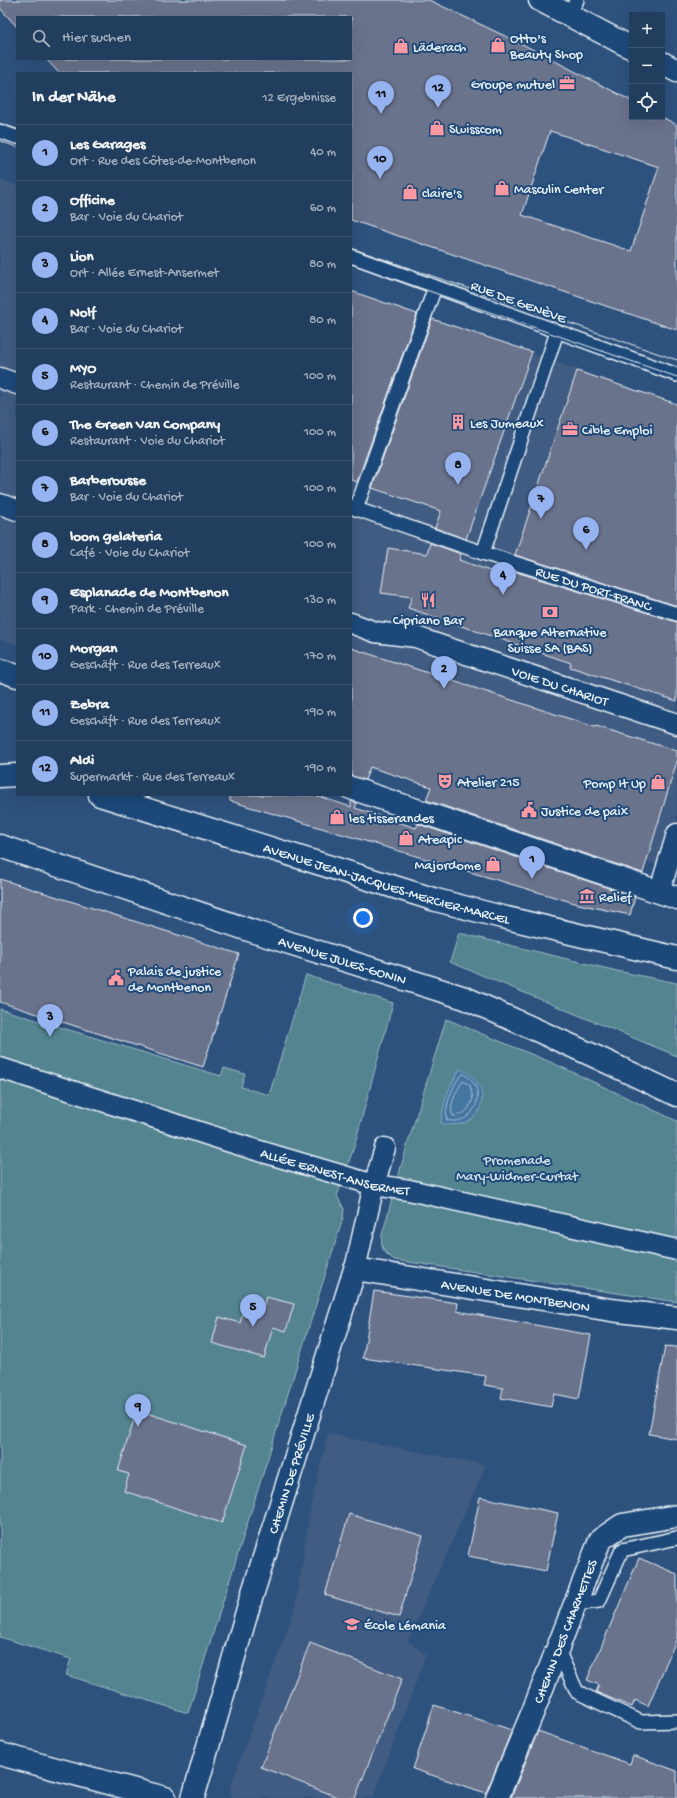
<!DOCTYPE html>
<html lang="de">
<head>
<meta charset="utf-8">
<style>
	:root { --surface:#223e5e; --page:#2a4564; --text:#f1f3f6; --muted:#a2aebc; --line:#3f5773; --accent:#95b2f1 }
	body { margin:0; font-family:"Gochi Hand",sans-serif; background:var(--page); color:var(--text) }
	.controls { position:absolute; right:12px; top:12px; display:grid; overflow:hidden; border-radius:0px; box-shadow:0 4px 16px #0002 }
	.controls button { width:36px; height:36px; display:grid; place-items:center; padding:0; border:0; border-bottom:1px solid var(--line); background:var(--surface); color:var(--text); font:20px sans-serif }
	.you { position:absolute; left:363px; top:918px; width:14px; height:14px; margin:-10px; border:3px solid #fff; border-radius:50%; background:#1a73e8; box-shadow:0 0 0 6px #1a73e833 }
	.badge { display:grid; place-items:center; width:26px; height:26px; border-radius:50%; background:var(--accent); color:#111; font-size:13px; font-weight:700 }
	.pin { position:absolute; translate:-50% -33px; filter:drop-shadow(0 1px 2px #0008) }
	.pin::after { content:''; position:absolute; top:21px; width:14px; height:12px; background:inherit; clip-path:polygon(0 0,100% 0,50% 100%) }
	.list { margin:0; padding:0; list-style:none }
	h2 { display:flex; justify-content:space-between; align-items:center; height:52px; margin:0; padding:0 16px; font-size:17px }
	h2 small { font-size:13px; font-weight:400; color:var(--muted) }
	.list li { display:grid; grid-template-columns:26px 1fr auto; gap:12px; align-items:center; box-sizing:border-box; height:56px; padding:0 16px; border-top:1px solid var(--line) }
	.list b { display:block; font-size:15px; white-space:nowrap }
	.list p { margin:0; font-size:13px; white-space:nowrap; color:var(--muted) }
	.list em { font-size:13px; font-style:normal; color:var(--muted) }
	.icon { flex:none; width:22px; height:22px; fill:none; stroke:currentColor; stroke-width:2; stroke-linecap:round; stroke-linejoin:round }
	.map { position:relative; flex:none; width:677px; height:1798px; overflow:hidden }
	.search { position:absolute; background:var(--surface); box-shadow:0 4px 16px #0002; left:16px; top:16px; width:336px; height:44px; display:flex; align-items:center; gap:10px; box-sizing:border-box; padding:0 14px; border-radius:0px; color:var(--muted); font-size:15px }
	.panel { position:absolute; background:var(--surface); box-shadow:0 4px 16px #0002; left:16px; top:72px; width:336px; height:724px; border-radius:0px }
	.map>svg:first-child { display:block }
</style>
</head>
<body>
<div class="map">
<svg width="677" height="1798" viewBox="0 0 677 1798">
	<rect width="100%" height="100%" fill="#2e527e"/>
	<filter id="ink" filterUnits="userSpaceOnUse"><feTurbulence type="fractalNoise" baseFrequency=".025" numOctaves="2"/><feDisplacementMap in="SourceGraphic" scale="8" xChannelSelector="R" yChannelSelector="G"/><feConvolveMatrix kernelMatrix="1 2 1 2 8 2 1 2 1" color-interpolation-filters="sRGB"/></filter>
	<g filter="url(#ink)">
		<!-- built -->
		<g fill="#405c82">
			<polygon points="0,180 17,185 17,645 0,639"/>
			<polygon points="351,291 677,404 677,871 430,790 430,787 389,773 368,770 351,764"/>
			<polygon points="328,1434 486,1465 408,1641 426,1655 373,1798 231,1798 230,1788 295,1608 311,1505"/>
		</g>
		<!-- green -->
		<g fill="#52848f" stroke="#9dbac4">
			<polygon points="459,933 617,971 677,983 677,1056 450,962"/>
			<polygon points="306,975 393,1003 354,1147 337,1196 344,1209 343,1218 188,1713 66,1675 71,1659 0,1637 0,1009 221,1076 224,1068 245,1074 241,1087 269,1095"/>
			<path d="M446,1019L555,1064L677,1121V1302L395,1260C384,1253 380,1249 382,1235L404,1156Z"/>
		</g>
		<!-- water -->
		<path fill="#4574a1" stroke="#86a6c4" d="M460,1069C499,1086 482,1134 441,1123C443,1102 449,1086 460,1069Z"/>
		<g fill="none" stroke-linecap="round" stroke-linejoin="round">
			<!-- shore -->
			<g stroke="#a7bfd5" stroke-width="1">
				<path d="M463,1074C490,1086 476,1128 447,1120C443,1111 454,1079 463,1074Z"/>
				<path d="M463,1081L470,1085L473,1099C469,1110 464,1115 453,1116C448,1107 457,1089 463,1081Z"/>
			</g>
		</g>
		<!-- building -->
		<g fill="#6b738c" stroke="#e8f1f8" fill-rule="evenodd">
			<path d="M0,0H429L524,45L632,101V117H662L677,125V330L351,220V73H59L46,59H351V17H17V27L0,8ZM550,131L659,167L631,251L522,215Z"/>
			<polygon points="351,291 417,314 357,482 351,480"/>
			<polygon points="432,319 532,352 466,539 435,528 441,511 372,488"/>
			<polygon points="577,371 677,404 677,606 515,555"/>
			<polygon points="430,543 461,554 459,560 507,577 510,570 677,622 677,701 570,667 571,663 408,608 412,597 381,593 388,548 427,554"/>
			<polygon points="351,648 595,727 596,726 677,751 677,761 643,873 426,800 431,787 370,767 365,780 351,776"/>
			<polygon points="230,795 315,795 351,807 351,801 357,803 355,808 416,828 418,824 635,897 630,915 578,904 230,801"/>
			<polygon points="0,879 239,954 203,1067 0,1002"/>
			<polygon points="374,1291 458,1303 457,1311 591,1335 579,1399 554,1394 551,1407 501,1398 503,1388 484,1385 486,1376 363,1358"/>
			<polygon points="266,1297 294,1304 286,1331 273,1327 264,1358 212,1343 219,1317 240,1323 246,1302 263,1307"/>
			<polygon points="665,1346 677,1347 677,1439 649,1434"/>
			<polygon points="137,1410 247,1445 222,1523 124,1491 129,1474 118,1471"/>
			<polygon points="480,1497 558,1513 546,1571 468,1556"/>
			<polygon points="349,1514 423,1536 399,1617 325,1595"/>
			<polygon points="639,1558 677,1574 677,1638 648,1706 635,1700 632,1707 596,1692 599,1685 587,1680"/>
			<polygon points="310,1643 402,1679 355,1798 340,1798 261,1767"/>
			<polygon points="434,1705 512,1730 486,1793 413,1769"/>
			<polygon points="538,1731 630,1764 633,1755 677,1771 677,1798 511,1798"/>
		</g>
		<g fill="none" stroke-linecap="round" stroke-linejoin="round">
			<defs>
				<g id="service">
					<polyline points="569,15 577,0"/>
					<polyline points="0,131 17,137"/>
					<polyline points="351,256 677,375"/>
					<path id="s1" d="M351,507L483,553L677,614"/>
					<polyline points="356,509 435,287"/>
					<polyline points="483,553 557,332"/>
					<polyline points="575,1604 599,1601 622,1550 677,1538"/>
					<polyline points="557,1648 577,1692 641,1722 677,1721"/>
				</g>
				<g id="pedestrian">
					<polyline points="0,378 17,384"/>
					<polyline points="0,504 17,510"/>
					<path id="s2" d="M351,623L375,632L416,637L427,641L677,724"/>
					<polyline points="663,880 677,834"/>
					<path id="s3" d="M0,1068L246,1147L344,1176L374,1185L409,1190L677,1250"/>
					<polyline points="355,1269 374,1185 385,1148"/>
				</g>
				<g id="minor">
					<polyline points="0,670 17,676"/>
					<polyline points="351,788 677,898"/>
					<polyline points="0,1754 165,1798"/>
					<path id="s4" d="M193,1798L249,1605L355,1269L611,1310L677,1318"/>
					<path id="s5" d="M497,1798L534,1709L600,1540L622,1525L677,1516"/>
				</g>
				<g id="tertiary">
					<polyline points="0,776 17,775"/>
					<path id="s6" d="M100,795L436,900L498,916L677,958"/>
				</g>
				<g id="primary">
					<polyline points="540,0 632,48"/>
					<polyline points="662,63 677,71"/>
					<path id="s7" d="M0,846L258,933L465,998L592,1055L677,1095"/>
				</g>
			</defs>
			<!-- service casing -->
			<use href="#service" stroke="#e8f1f8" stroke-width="16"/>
			<!-- pedestrian casing -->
			<use href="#pedestrian" stroke="#e8f1f8" stroke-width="23"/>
			<!-- minor casing -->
			<use href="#minor" stroke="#e8f1f8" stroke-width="25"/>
			<!-- tertiary casing -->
			<use href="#tertiary" stroke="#e8f1f8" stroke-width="25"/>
			<!-- primary casing -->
			<use href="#primary" stroke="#e8f1f8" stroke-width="25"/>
			<!-- service -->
			<use href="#service" stroke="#1f4a7a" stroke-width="13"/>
			<!-- pedestrian -->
			<use href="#pedestrian" stroke="#1f4a7a" stroke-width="20"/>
			<!-- minor -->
			<use href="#minor" stroke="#1f4a7a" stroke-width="22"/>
			<!-- tertiary -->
			<use href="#tertiary" stroke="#1f4a7a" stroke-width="22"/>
			<!-- primary -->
			<use href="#primary" stroke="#1f4a7a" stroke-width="22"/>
			<!-- tram -->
			<g stroke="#e8f1f8" stroke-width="1">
				<polyline points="0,124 17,130"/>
				<polyline points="0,141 17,147"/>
				<polyline points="351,248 677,360"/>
				<polyline points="351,264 677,377"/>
			</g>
		</g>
	</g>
	<!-- icons -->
	<defs>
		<symbol id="shop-bare" viewBox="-9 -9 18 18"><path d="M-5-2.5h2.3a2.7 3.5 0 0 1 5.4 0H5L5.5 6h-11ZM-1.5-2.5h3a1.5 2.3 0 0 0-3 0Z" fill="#ff9aa2" stroke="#1f4a7a" stroke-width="2.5" paint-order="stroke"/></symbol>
		<symbol id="office-bare" viewBox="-9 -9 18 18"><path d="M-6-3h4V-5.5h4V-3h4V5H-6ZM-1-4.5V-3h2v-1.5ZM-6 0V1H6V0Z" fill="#ff9aa2" stroke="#1f4a7a" stroke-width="2.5" paint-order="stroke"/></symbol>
		<symbol id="building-bare" viewBox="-9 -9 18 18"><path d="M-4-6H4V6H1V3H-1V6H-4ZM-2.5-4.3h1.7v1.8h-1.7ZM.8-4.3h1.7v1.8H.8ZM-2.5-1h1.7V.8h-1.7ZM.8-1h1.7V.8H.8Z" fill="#ff9aa2" stroke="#1f4a7a" stroke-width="2.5" paint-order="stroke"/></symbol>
		<symbol id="restaurant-bare" viewBox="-9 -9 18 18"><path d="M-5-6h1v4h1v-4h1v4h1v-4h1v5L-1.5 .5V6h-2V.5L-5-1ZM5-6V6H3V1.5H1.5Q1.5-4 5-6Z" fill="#ff9aa2" stroke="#1f4a7a" stroke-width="2.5" paint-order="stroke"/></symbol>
		<symbol id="bank-bare" viewBox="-9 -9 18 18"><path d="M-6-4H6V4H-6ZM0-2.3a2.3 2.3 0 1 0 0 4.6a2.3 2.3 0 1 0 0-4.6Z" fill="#ff9aa2" stroke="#1f4a7a" stroke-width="2.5" paint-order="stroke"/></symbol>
		<symbol id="theatre-bare" viewBox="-9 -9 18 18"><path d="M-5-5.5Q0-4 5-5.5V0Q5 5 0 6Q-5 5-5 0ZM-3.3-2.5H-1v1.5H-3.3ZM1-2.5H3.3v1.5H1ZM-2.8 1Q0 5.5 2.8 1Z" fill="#ff9aa2" stroke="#1f4a7a" stroke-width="2.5" paint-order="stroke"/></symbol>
		<symbol id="civic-bare" viewBox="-9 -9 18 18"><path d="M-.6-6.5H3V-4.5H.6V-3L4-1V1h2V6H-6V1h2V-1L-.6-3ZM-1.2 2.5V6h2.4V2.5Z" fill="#ff9aa2" stroke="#1f4a7a" stroke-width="2.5" paint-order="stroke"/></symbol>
		<symbol id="museum-bare" viewBox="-9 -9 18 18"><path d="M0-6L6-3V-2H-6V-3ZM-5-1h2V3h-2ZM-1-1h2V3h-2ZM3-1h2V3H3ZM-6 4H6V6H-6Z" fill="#ff9aa2" stroke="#1f4a7a" stroke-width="2.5" paint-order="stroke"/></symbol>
		<symbol id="school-bare" viewBox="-9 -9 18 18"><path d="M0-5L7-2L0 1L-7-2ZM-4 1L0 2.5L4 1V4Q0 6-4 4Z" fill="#ff9aa2" stroke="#1f4a7a" stroke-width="2.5" paint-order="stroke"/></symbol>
	</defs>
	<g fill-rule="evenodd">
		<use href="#shop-bare" x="487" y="34" width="22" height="22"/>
		<use href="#shop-bare" x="390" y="35" width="22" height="22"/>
		<use href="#office-bare" x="556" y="72" width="22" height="22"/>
		<use href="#shop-bare" x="426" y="117" width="22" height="22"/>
		<use href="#shop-bare" x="491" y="177" width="22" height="22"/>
		<use href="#shop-bare" x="399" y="181" width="22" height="22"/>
		<use href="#building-bare" x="447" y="411" width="22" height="22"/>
		<use href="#office-bare" x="559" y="418" width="22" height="22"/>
		<use href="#restaurant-bare" x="417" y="589" width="22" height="22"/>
		<use href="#bank-bare" x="539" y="601" width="22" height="22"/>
		<use href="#theatre-bare" x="434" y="770" width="22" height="22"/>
		<use href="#shop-bare" x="647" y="771" width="22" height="22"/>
		<use href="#civic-bare" x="518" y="799" width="22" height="22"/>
		<use href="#shop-bare" x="326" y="806" width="22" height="22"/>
		<use href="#shop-bare" x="395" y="827" width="22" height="22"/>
		<use href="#shop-bare" x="482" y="853" width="22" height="22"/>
		<use href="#museum-bare" x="576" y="885" width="22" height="22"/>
		<use href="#civic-bare" x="105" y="967" width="22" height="22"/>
		<use href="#school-bare" x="341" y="1613" width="22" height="22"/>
	</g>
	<g text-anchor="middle" stroke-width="4" stroke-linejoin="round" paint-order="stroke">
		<!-- poi labels -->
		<g font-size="14" fill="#e8f1f8" stroke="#1f4a7a" text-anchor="start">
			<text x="510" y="42">Otto's<tspan x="510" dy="16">Beauty Shop</tspan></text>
			<text x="413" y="51">Läderach</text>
			<text x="555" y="88" text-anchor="end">Groupe mutuel</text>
			<text x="449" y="133">Swisscom</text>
			<text x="514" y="193">Masculin Center</text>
			<text x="422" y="197">claire's</text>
			<text x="470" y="427">Les Jumeaux</text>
			<text x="582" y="434">Cible Emploi</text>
			<text x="428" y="624" text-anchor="middle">Cipriano Bar</text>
			<text x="550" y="636" text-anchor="middle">Banque Alternative<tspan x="550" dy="16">Suisse SA (BAS)</tspan></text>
			<text x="457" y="786">Atelier 215</text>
			<text x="646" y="787" text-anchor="end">Pomp It Up</text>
			<text x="541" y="815">Justice de paix</text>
			<text x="349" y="822">les tisserandes</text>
			<text x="418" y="843">Ateapic</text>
			<text x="481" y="869" text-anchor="end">Majordome</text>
			<text x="599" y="901">Relief</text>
			<text x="128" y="975">Palais de justice<tspan x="128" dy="16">de Montbenon</tspan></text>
			<text x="364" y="1629">École Lémania</text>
		</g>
		<!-- street labels -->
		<g font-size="14" fill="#e8f1f8" stroke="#1f4a7a">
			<text transform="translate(519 301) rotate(20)" y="5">RUE DE GENÈVE</text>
			<text dy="5" stroke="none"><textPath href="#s1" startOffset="256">RUE DU PORT-FRANC</textPath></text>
			<text dy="5" stroke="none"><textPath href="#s2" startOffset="219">VOIE DU CHARIOT</textPath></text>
			<text dy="5" stroke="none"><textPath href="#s6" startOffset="300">AVENUE JEAN-JACQUES-MERCIER-MARCEL</textPath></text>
			<text dy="5" stroke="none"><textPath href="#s7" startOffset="361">AVENUE JULES-GONIN</textPath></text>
			<text dy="5" stroke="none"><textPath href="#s3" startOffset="351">ALLÉE ERNEST-ANSERMET</textPath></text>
			<text dy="5" stroke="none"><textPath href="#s4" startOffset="716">AVENUE DE MONTBENON</textPath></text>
			<text dy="5" stroke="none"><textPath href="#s4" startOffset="339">CHEMIN DE PRÉVILLE</textPath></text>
			<text dy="5" stroke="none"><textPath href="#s5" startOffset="180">CHEMIN DES CHARMETTES</textPath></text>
		</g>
		<!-- park labels -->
		<g font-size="14" fill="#d2e1e8" stroke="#1f4a7a">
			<text x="517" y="1164">Promenade<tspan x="517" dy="16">Mary-Widmer-Curtat</tspan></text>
		</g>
	</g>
</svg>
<div class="controls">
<button>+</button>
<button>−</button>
<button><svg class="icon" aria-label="locate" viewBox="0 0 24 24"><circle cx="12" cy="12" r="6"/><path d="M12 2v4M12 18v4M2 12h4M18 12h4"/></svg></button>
</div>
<div class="you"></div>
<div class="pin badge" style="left:532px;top:879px">1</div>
<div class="pin badge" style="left:444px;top:689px">2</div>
<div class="pin badge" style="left:50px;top:1037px">3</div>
<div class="pin badge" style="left:503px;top:595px">4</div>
<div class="pin badge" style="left:253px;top:1327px">5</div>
<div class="pin badge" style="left:586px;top:550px">6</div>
<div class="pin badge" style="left:541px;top:519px">7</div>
<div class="pin badge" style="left:458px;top:485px">8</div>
<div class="pin badge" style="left:138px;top:1427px">9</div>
<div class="pin badge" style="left:380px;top:179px">10</div>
<div class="pin badge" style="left:381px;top:114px">11</div>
<div class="pin badge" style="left:438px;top:108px">12</div>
<div class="search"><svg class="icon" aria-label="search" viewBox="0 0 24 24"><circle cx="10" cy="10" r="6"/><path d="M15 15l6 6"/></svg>Hier suchen</div>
<section class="panel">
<h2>In der Nähe<small>12 Ergebnisse</small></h2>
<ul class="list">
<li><span class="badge">1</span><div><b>Les Garages</b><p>Ort · Rue des Côtes-de-Montbenon</p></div><em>40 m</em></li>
<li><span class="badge">2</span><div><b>Officine</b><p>Bar · Voie du Chariot</p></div><em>60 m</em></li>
<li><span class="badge">3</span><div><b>Lion</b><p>Ort · Allée Ernest-Ansermet</p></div><em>80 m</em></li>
<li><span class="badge">4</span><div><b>Nolf</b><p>Bar · Voie du Chariot</p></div><em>80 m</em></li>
<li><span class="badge">5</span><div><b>MYO</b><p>Restaurant · Chemin de Préville</p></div><em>100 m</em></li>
<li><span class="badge">6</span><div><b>The Green Van Company</b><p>Restaurant · Voie du Chariot</p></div><em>100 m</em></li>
<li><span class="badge">7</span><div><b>Barberousse</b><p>Bar · Voie du Chariot</p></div><em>100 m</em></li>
<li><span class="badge">8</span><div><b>loom gelateria</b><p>Café · Voie du Chariot</p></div><em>100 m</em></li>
<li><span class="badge">9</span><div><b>Esplanade de Montbenon</b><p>Park · Chemin de Préville</p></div><em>130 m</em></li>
<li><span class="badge">10</span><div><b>Morgan</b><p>Geschäft · Rue des Terreaux</p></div><em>170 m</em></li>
<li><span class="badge">11</span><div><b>Zebra</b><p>Geschäft · Rue des Terreaux</p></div><em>190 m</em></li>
<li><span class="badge">12</span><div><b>Aldi</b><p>Supermarkt · Rue des Terreaux</p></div><em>190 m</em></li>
</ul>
</section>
</div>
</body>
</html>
